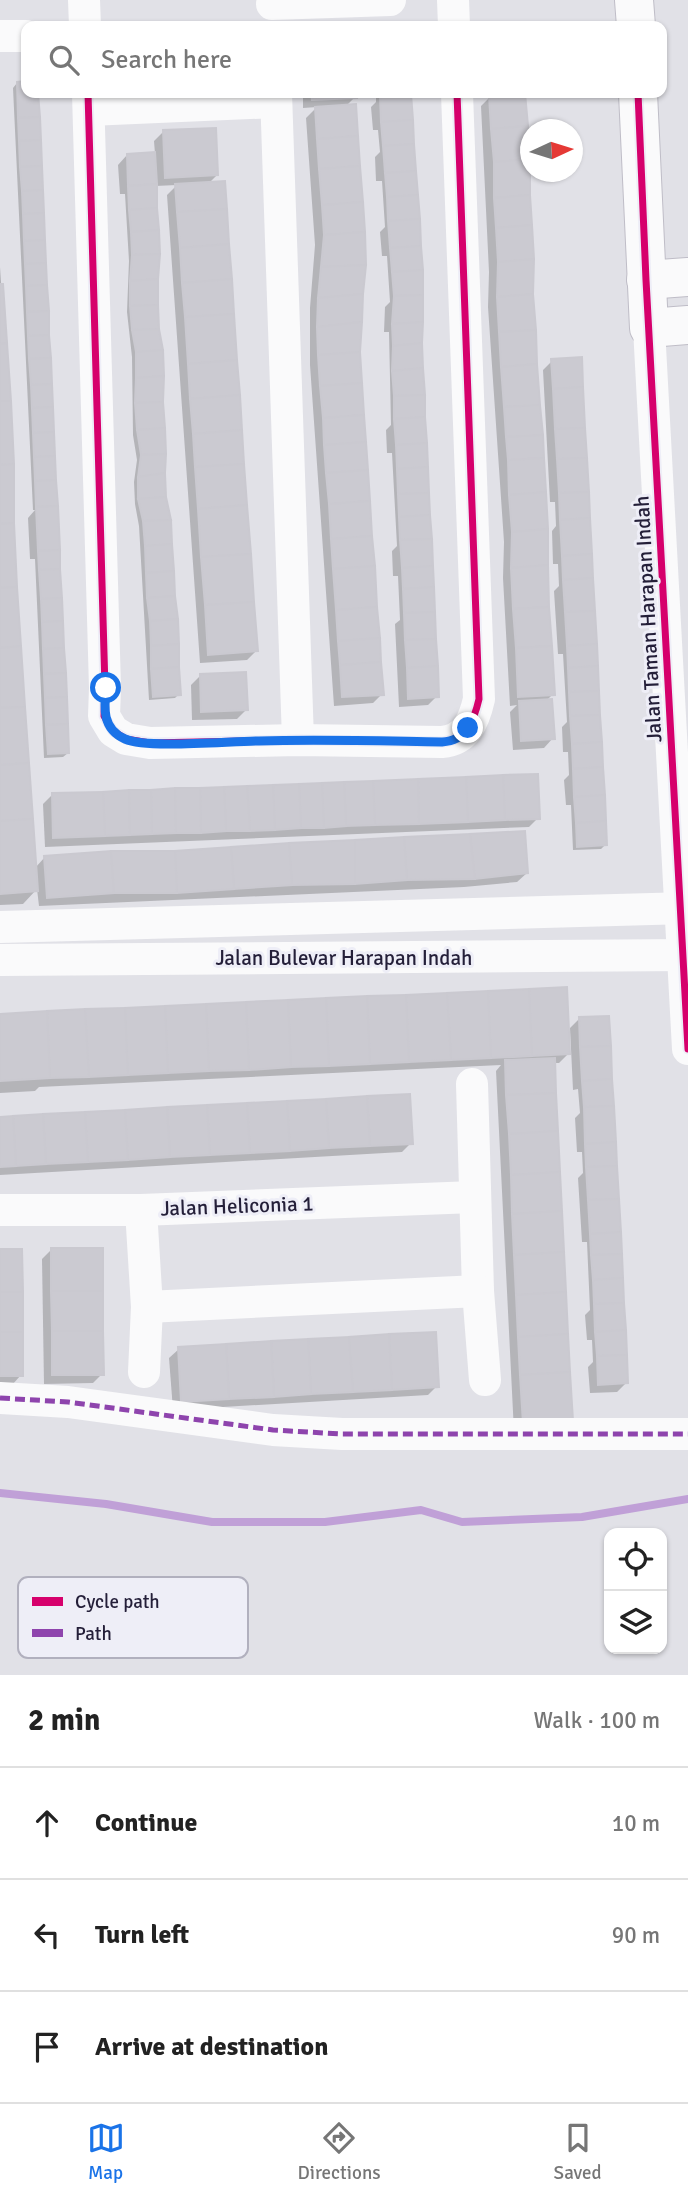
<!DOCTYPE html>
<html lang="en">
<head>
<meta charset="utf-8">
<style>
	:root { --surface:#fff; --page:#f6f6f6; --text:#222; --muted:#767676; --line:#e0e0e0; --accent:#1a73e8 }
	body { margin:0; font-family:Signika,sans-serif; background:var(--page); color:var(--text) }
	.controls { position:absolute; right:21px; bottom:21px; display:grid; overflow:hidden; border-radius:14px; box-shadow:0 2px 5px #0004 }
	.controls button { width:63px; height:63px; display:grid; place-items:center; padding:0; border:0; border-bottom:2px solid var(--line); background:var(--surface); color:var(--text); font:35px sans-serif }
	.compass { position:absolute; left:520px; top:119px; width:63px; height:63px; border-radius:50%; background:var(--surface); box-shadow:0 2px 5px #0004; rotate:86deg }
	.stop { position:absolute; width:21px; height:21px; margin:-16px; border:5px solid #1a73e8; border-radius:50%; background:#fff }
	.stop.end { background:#1a73e8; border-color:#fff; box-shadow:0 2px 7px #0008 }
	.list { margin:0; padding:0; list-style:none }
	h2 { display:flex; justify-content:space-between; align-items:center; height:91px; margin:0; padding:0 28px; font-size:30px }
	h2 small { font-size:23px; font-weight:400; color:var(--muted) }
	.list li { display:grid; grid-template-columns:46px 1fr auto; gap:21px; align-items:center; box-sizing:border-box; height:112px; padding:0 28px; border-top:2px solid var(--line) }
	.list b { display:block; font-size:26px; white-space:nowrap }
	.list em { font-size:23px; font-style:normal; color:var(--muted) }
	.icon { flex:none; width:38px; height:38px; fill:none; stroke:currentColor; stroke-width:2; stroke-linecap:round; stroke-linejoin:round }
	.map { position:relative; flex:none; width:688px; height:1675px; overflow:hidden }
	.search { position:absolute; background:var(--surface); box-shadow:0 2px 5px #0004; left:21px; right:21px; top:21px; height:77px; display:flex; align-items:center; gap:18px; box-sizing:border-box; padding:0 24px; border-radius:14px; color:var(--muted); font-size:26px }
	.sheet { height:427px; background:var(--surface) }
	nav { display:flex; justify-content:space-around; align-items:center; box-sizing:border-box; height:98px; border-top:2px solid var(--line); background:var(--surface); font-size:19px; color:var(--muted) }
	nav a { display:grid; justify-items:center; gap:4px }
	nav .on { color:var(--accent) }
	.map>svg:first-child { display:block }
</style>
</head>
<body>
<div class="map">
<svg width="688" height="1675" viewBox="0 0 688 1675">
	<rect width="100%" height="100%" fill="#e1e1e7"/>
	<!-- shadow -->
	<g fill="#0003">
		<polygon points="17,83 26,83 26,93 37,93 68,753 63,757 44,758 35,559 30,559 28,518 35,510 33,510 13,88"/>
		<polygon points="303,93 355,93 355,97 345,107 358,352 382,694 373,703 334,706 310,365 310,308 315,245 306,118 317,107 303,108"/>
		<polygon points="407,93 409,93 420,246 424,417 437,696 428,705 399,707 395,624 400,620 398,576 393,576 392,551 397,546 392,453 387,453 386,430 391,425 389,332 384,332 385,307 390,302 387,256 382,256 380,232 385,227 382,181 376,181 375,157 380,152 378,130 373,130 371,107 376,102 376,98 407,96"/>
		<polygon points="484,93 514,93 511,95 531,294 553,694 546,701 553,738 544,748 513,750 510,712 517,705 510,706 503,578 504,542 488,307 489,272 481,106 490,97 485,97"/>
		<polygon points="163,132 217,175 208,184 256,651 247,660 200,663 167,195 177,185 155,186 163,473 169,520 179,694 175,698 149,700 139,526 135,504 134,482 137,460 133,435 132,357 127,312 129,261 125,194 120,194 118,165 127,155 155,154 154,141"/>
		<polygon points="0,267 9,401 15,588 35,868 45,857 527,873 517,882 464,887 39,906 37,889 23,904 0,905"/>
		<polygon points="552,361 606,844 601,849 573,850 571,805 566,805 564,780 569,775 568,752 563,752 562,727 567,722 563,654 558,654 554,591 559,586 558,564 553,564 552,531 556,526 555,502 550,502 543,370"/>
		<polygon points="200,676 246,710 237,719 192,720 191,685"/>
		<polygon points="52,795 538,818 529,827 45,847 43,804"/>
		<polygon points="0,1015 568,1054 559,1063 553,1063 571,1421 514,1432 496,1071 501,1065 39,1087 35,1091 0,1093"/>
		<polygon points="579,1019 627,1382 617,1392 590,1393 588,1367 593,1362 592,1340 587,1340 585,1315 590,1310 587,1242 582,1242 578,1178 583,1173 582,1152 577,1152 575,1118 580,1113 578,1089 573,1090 570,1028"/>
		<polygon points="0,1119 411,1143 402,1152 0,1175"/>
		<polygon points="51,1250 102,1374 93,1383 44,1384 42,1259"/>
		<polygon points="0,1251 21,1375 12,1385 0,1385"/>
		<polygon points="179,1349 437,1386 428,1395 173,1410 169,1358"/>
	</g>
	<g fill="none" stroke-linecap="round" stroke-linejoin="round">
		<!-- stream -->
		<polyline stroke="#c0a0d7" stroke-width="8" points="0,1493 106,1504 212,1522 325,1522 421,1510 462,1522 582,1517 688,1499"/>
	</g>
	<!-- building -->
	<g fill="#cbcad1" stroke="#cac9d0" stroke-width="2">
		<polygon points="344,22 344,26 358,26 309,26"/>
		<polygon points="26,81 26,93 38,93 40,117 18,118 17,82"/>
		<polygon points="311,93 356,93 357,98 312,100"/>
		<polygon points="525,93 528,126 491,129 489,95"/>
		<polygon points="411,94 413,120 381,122 380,96"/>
		<polygon points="356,104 358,136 317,139 315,107"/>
		<polygon points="40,117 41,140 19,141 18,118"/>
		<polygon points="413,120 414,144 383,146 381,122"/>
		<polygon points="528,126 530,159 494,162 491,129"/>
		<polygon points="216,128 218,175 165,178 163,130"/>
		<polygon points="358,136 360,166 319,169 317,139"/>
		<polygon points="41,140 42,166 20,167 19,141"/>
		<polygon points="414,144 416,171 385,173 383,146"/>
		<polygon points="155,152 157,184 128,186 127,154"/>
		<polygon points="530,159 530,195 494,198 494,162"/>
		<polygon points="42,166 43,190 22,191 20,167"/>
		<polygon points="360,166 363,202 322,205 319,169"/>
		<polygon points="416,171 418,195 387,197 385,173"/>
		<polygon points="225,181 227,209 177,212 175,184"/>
		<polygon points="157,184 157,208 129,210 128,186"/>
		<polygon points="43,190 44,213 23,214 22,191"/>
		<polygon points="418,195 420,219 388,221 387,197"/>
		<polygon points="530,195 532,225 496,228 494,198"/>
		<polygon points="363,202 365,232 324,235 322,205"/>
		<polygon points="157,208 159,230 131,232 129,210"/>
		<polygon points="227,209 229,244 180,248 177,212"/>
		<polygon points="44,213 45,240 24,241 23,214"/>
		<polygon points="420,219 421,246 390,248 388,221"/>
		<polygon points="532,225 534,259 498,262 496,228"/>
		<polygon points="159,230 160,254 132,255 131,232"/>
		<polygon points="365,232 366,265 321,267 324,235"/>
		<polygon points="45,240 46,263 25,264 24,241"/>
		<polygon points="229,244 232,279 182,283 180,248"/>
		<polygon points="421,246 423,270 392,272 390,248"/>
		<polygon points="160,254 158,279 130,281 132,255"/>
		<polygon points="534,259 533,294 497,297 498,262"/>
		<polygon points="46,263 47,285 26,286 25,264"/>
		<polygon points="366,265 363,294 318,298 321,267"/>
		<polygon points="423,270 423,295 394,296 392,272"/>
		<polygon points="158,279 158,305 130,306 130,281"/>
		<polygon points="232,279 234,314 185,317 182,283"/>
		<polygon points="0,284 3,284 7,343 0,344"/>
		<polygon points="47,285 49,311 27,312 26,286"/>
		<polygon points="363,294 362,322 317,327 318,298"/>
		<polygon points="533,294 536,330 499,332 497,297"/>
		<polygon points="423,295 423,322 392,324 394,296"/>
		<polygon points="158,305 159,329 132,330 130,306"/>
		<polygon points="49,311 49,335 28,336 27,312"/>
		<polygon points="234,314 237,360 188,364 185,317"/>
		<polygon points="362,322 360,352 318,355 317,327"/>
		<polygon points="423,322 422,343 393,346 392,324"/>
		<polygon points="159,329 163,350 136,352 132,330"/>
		<polygon points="536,330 537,364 501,367 499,332"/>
		<polygon points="49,335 51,358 29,359 28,336"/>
		<polygon points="7,343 11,401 0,401 0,344"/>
		<polygon points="422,343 423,368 392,371 393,346"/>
		<polygon points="163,350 164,376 136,378 136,352"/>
		<polygon points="360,352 362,383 320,386 318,355"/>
		<polygon points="582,357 583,387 553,389 551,359"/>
		<polygon points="51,358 52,384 31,385 29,359"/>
		<polygon points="237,360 240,395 190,399 188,364"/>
		<polygon points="537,364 540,405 504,407 501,367"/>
		<polygon points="423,368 425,395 394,396 392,371"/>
		<polygon points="164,376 163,402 135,403 136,378"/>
		<polygon points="362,383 364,415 323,418 320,386"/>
		<polygon points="52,384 53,407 32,408 31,385"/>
		<polygon points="583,387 585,428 555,429 553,389"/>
		<polygon points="240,395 242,430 193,434 190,399"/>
		<polygon points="425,395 425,417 394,419 394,396"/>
		<polygon points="0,401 11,401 14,464 0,465"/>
		<polygon points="163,402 165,428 137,430 135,403"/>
		<polygon points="540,405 543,435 506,437 504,407"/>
		<polygon points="53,407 54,432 33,433 32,408"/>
		<polygon points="364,415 366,442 324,445 323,418"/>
		<polygon points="425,417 427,443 396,445 394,419"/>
		<polygon points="165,428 166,454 141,455 137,430"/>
		<polygon points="585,428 587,458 557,459 555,429"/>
		<polygon points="242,430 244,464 195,467 193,434"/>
		<polygon points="54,432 55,456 34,457 33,433"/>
		<polygon points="543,435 544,458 508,460 506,437"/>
		<polygon points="366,442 368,470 326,473 324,445"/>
		<polygon points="427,443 428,467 397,469 396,445"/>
		<polygon points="166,454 165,473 138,477 141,455"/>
		<polygon points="55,456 56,480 35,481 34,457"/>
		<polygon points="544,458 546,492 509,495 508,460"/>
		<polygon points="587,458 589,492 559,493 557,459"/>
		<polygon points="14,464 14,523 0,524 0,465"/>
		<polygon points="244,464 247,505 198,509 195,467"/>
		<polygon points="428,467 429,493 398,494 397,469"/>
		<polygon points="368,470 370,501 329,504 326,473"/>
		<polygon points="165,473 166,497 138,499 138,477"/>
		<polygon points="56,480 58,506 36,507 35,481"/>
		<polygon points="546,492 548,529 512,532 509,495"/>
		<polygon points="589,492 590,518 560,520 559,493"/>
		<polygon points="429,493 430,515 399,517 398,494"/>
		<polygon points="166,497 171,520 143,521 138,499"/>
		<polygon points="370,501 372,536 331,539 329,504"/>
		<polygon points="247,505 251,554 201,557 198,509"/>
		<polygon points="58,506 60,550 38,551 36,507"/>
		<polygon points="430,515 432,539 400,540 399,517"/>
		<polygon points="590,518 592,554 562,556 560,520"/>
		<polygon points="171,520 172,544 145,546 143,521"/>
		<polygon points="14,523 17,587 0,588 0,524"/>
		<polygon points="548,529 548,565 511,568 512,532"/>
		<polygon points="372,536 375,566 333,569 331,539"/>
		<polygon points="432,539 433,566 402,568 400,540"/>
		<polygon points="172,544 174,571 146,573 145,546"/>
		<polygon points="60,550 60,569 39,570 38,551"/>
		<polygon points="251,554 254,602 205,605 201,557"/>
		<polygon points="592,554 593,578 563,580 562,556"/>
		<polygon points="548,565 549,607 513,609 511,568"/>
		<polygon points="375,566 377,607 336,610 333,569"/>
		<polygon points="433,566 434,587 403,589 402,568"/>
		<polygon points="60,569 62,598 41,599 39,570"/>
		<polygon points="174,571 175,596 147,598 146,573"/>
		<polygon points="593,578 595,611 565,612 563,580"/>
		<polygon points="17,587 21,646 0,648 0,588"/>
		<polygon points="434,587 435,612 404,613 403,589"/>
		<polygon points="175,596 178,619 150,621 147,598"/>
		<polygon points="62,598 63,621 42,622 41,599"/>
		<polygon points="254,602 258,651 208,655 205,605"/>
		<polygon points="377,607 380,638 338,641 336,610"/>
		<polygon points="549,607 552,646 516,648 513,609"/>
		<polygon points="595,611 597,644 567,646 565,612"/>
		<polygon points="435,612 436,639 405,640 404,613"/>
		<polygon points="178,619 179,644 151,646 150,621"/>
		<polygon points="63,621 64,648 43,649 42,622"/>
		<polygon points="380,638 381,662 340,665 338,641"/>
		<polygon points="436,639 438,666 407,668 405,640"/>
		<polygon points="179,644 179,667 151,669 151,646"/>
		<polygon points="597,644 598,666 568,668 567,646"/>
		<polygon points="21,646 25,707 0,708 0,648"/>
		<polygon points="552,646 555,695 518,697 516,648"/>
		<polygon points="64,648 66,673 44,674 43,649"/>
		<polygon points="381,662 384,695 342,697 340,665"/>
		<polygon points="438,666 439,697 408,699 407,668"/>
		<polygon points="598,666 599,691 569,692 568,668"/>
		<polygon points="179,667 181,695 153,697 151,669"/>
		<polygon points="246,672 248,710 201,712 200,674"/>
		<polygon points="66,673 67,697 45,698 44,674"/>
		<polygon points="599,691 600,715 570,716 569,692"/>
		<polygon points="67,697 68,724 46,725 45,698"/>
		<polygon points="552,699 555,739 521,741 519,701"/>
		<polygon points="25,707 29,763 0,765 0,708"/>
		<polygon points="600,715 602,742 572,744 570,716"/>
		<polygon points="68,724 69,753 48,754 46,725"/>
		<polygon points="602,742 603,767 573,769 572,744"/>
		<polygon points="29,763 33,819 0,821 0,765"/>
		<polygon points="603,767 605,795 574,797 573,769"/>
		<polygon points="538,774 540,819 505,820 503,775"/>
		<polygon points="503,775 505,820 468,822 466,777"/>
		<polygon points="466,777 468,822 419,824 418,779"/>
		<polygon points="418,779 419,824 375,825 373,781"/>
		<polygon points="373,781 375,825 346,826 344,782"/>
		<polygon points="344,782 346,826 324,828 322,783"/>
		<polygon points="322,783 324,828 301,828 299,784"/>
		<polygon points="299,784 301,828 275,830 273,785"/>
		<polygon points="273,785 275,830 250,831 247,786"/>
		<polygon points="247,786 250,831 226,831 224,787"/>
		<polygon points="224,787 226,831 201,833 200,788"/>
		<polygon points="175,788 176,833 152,834 151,790"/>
		<polygon points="175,788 200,788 201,833 176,833"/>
		<polygon points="129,790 130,835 105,836 103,792"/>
		<polygon points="129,790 151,790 152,834 130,835"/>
		<polygon points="103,792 105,836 53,838 52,793"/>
		<polygon points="605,795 606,821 576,823 574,797"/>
		<polygon points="33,819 38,891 0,894 0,821"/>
		<polygon points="606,821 607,845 577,847 576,823"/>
		<polygon points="525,831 528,873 475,879 470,834"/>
		<polygon points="470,834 475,879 407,880 404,837"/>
		<polygon points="404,837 407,880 355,884 355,840"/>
		<polygon points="355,840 355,884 292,885 289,843"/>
		<polygon points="289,843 292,885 234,889 231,847"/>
		<polygon points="231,847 234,889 177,893 175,851"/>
		<polygon points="111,851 114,893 47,898 44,856"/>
		<polygon points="111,851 175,851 177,893 114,893"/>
		<polygon points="567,987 570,1054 532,1056 529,989"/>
		<polygon points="529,989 532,1056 491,1058 488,991"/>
		<polygon points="488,991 491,1058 451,1060 447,993"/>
		<polygon points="447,993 451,1060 409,1062 406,995"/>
		<polygon points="406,995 409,1062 370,1064 367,996"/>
		<polygon points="367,996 370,1064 329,1066 326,998"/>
		<polygon points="326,998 329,1066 291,1067 288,1000"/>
		<polygon points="288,1000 291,1067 249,1070 246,1002"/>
		<polygon points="246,1002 249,1070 209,1071 206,1004"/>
		<polygon points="206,1004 209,1071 168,1073 165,1006"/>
		<polygon points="165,1006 168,1073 128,1075 125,1008"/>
		<polygon points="125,1008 128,1075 89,1077 85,1009"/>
		<polygon points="85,1009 89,1077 50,1078 47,1011"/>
		<polygon points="47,1011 50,1078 0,1081 0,1014"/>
		<polygon points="609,1016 611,1046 580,1047 579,1017"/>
		<polygon points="611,1046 612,1079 582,1081 580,1047"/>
		<polygon points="555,1058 556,1093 506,1095 505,1060"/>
		<polygon points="612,1079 614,1106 584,1107 582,1081"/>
		<polygon points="556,1093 558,1131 509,1134 506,1095"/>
		<polygon points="410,1094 413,1144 370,1146 367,1096"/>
		<polygon points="367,1096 370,1146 329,1148 326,1099"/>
		<polygon points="326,1099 329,1148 290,1151 287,1101"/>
		<polygon points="287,1101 290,1151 250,1153 247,1103"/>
		<polygon points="247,1103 250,1153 210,1155 207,1105"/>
		<polygon points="207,1105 210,1155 170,1157 167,1107"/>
		<polygon points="614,1106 616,1142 585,1144 584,1107"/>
		<polygon points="167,1107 170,1157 128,1160 125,1110"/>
		<polygon points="125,1110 128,1160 88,1162 85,1112"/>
		<polygon points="85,1112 88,1162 46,1164 43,1114"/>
		<polygon points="43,1114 46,1164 16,1166 13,1116"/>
		<polygon points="13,1116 16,1166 0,1167 0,1117"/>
		<polygon points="558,1131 560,1172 511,1175 509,1134"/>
		<polygon points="616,1142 617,1166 586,1167 585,1144"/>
		<polygon points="617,1166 619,1199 588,1200 586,1167"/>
		<polygon points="560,1172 562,1211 512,1214 511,1175"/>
		<polygon points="619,1199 621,1232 590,1234 588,1200"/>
		<polygon points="562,1211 564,1252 514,1255 512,1214"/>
		<polygon points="621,1232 622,1254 591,1255 590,1234"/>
		<rect x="51" y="1248" width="52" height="43"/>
		<polygon points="0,1249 22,1249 23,1292 0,1292"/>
		<polygon points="564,1252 566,1292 516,1295 514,1255"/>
		<polygon points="622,1254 623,1278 593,1280 591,1255"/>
		<polygon points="623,1278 624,1303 594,1304 593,1280"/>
		<polygon points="51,1291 103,1291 103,1331 52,1331"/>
		<rect x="0" y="1292" width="23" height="40"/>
		<polygon points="566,1292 568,1334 518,1337 516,1295"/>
		<polygon points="624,1303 626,1330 595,1332 594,1304"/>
		<polygon points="626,1330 627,1355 597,1356 595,1332"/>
		<polygon points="52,1331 103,1331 104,1375 52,1375"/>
		<rect x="0" y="1332" width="23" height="44"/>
		<polygon points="436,1332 439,1387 392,1390 389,1334"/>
		<polygon points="389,1334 392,1390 353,1392 349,1337"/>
		<polygon points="568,1334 570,1372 520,1375 518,1337"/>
		<polygon points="349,1337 353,1392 311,1394 308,1339"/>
		<polygon points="308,1339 311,1394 274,1397 271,1341"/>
		<polygon points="271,1341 274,1397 229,1399 226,1344"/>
		<polygon points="226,1344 229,1399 181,1402 178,1347"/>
		<polygon points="627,1355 628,1383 598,1385 597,1356"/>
		<polygon points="570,1372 573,1421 523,1424 520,1375"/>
	</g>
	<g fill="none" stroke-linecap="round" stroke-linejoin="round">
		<defs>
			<g id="secondary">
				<polyline points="634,0 636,26"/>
				<polyline points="638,93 649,328 688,325"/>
				<polyline points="646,280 688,277"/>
			</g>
		</defs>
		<!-- secondary casing -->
		<use href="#secondary" stroke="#bfbdc7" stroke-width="40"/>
		<!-- street -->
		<g stroke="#fafafb" stroke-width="32">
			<polyline points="84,0 85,26"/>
			<polyline points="453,0 454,26"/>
			<polyline points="272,4 390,0"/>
			<polyline points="0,36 26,36"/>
			<path d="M88,93L105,688L104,716L113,731L126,739L150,743L298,740L442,742C466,740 474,721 479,699L457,93"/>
			<polyline points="276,93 298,740"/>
			<polyline points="89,110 276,102"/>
			<polyline points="649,328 688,1049"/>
			<polyline points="0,927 688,908"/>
			<polyline points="0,960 688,955"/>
			<polyline points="472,1084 478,1291 485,1380"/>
			<polyline points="0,1210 141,1210 474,1197"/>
			<polyline points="141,1210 147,1307 144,1372"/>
			<polyline points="147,1307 478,1291"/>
			<polyline points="0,1398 68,1402 273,1430 342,1434 688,1434"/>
		</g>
		<!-- secondary -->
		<use href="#secondary" stroke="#fafafb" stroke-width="38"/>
		<!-- quiet -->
		<polyline stroke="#8e44ad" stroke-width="5" stroke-dasharray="10 5" stroke-linecap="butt" points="0,1398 68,1402 273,1430 342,1434 688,1434"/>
		<defs>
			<g id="cycleway">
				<path d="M88,93L105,688L104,716L113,731L126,739L150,743L298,740L442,742C466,740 474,721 479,699L457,93"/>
				<polyline points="638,93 646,280 688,1049"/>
			</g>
		</defs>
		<!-- cycleway casing -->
		<use href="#cycleway" stroke="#eeeef7" stroke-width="11"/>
		<!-- cycleway -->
		<use href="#cycleway" stroke="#d6006c" stroke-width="7"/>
	</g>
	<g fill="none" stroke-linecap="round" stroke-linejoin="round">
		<!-- route -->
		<path stroke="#1a73e8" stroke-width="9" d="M106,688C104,708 102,729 125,739C148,749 229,741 259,741C320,739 381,741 442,742C454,741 460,738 468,728"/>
	</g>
	<g text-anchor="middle" stroke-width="6" stroke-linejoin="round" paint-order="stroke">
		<!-- street labels -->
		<g font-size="21" fill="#241f39" stroke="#eeeef7">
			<text transform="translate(648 619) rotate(-93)" y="7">Jalan Taman Harapan Indah</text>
			<text x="344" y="965">Jalan Bulevar Harapan Indah</text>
			<text transform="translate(237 1206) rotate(-2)" y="7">Jalan Heliconia 1</text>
		</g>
	</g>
	<!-- legend -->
	<rect x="18" y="1577" width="230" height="81" rx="10" fill="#eeeef7" stroke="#b1b0be" stroke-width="2"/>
	<rect x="32" y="1597" width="31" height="9" fill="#d6006c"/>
	<rect x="32" y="1629" width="31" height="8" fill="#8e44ad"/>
	<g font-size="19" fill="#241f39">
		<text x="75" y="1608">Cycle path</text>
		<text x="75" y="1640">Path</text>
	</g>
</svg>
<div class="controls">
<button><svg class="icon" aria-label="locate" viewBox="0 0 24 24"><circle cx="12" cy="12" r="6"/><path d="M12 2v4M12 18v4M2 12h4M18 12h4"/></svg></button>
<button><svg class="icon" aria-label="layers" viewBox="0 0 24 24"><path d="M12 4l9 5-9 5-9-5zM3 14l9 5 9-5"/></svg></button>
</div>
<svg class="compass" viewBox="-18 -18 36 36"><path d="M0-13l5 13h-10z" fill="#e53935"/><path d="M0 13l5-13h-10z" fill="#767676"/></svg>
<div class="stop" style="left:106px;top:688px"></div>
<div class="stop end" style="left:468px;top:728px"></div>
<div class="search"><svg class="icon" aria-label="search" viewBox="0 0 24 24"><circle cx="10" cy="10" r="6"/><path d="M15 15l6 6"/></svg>Search here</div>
</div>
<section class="sheet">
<h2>2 min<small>Walk · 100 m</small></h2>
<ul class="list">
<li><svg class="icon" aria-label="ahead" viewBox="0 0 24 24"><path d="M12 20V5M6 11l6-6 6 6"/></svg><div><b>Continue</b></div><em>10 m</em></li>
<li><svg class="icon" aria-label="left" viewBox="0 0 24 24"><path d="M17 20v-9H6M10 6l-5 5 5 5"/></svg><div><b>Turn left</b></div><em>90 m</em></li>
<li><svg class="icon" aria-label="arrive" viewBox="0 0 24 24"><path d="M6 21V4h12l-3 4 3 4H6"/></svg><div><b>Arrive at destination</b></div></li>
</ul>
</section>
<nav>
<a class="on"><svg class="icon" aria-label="map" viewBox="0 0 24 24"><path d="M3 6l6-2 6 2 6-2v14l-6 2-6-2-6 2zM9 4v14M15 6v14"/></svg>Map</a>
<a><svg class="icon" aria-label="directions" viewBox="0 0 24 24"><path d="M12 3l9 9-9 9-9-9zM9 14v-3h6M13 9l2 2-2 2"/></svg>Directions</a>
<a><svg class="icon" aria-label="saved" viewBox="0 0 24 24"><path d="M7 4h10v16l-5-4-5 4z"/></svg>Saved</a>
</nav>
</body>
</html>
